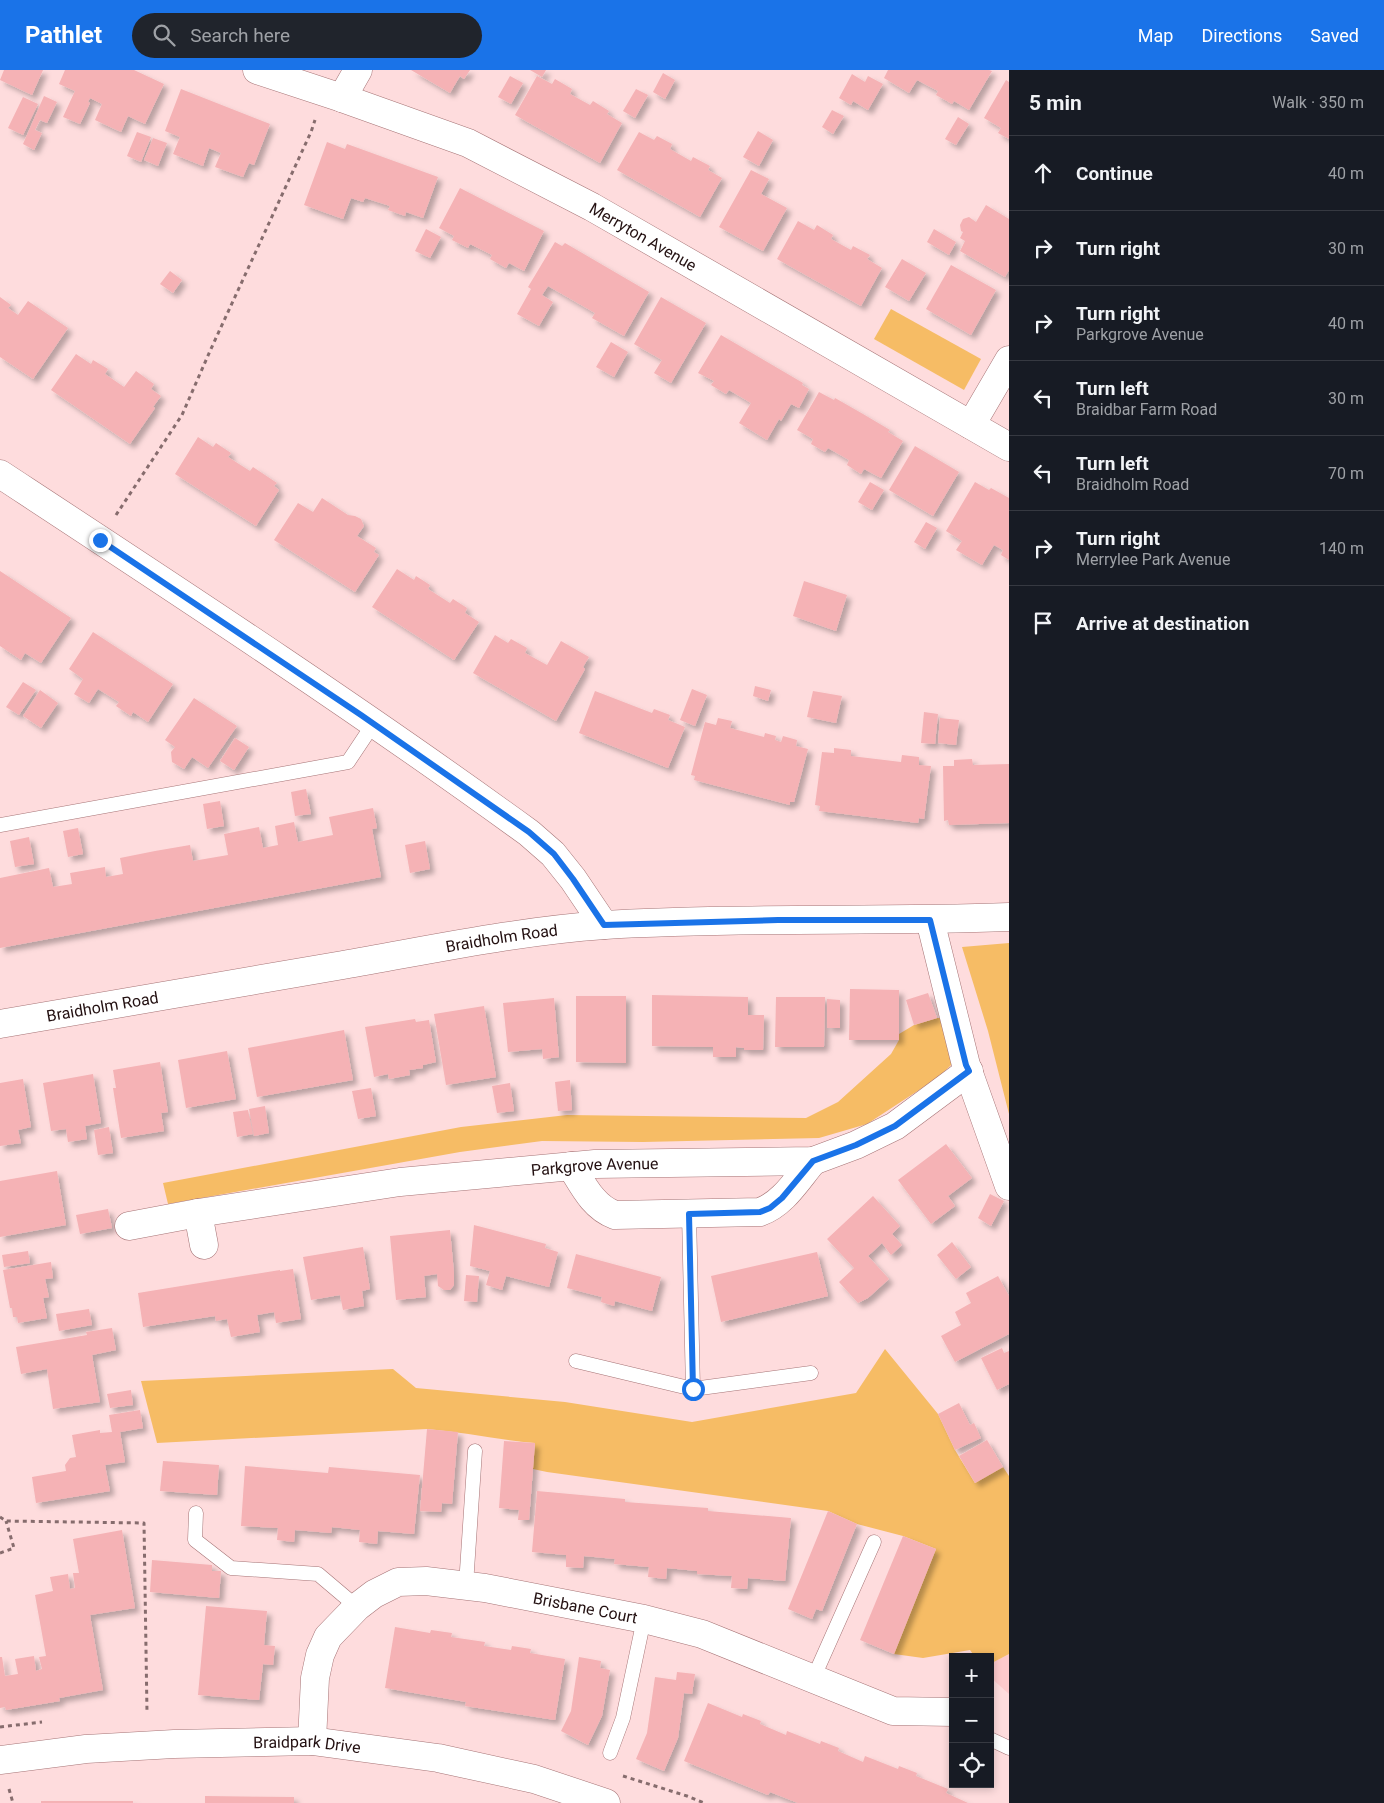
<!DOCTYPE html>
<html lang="en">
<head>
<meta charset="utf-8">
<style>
	:root { --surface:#171b24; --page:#20242c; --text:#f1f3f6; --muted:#9ea1a6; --line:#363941; --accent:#1a73e8 }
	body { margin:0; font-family:Roboto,sans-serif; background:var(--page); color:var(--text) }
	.controls { position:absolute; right:15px; bottom:15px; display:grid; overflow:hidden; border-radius:0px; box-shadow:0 2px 8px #0003 }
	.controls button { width:45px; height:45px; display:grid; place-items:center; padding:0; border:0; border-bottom:1px solid var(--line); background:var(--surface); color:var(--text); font:25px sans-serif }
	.stop { position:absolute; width:15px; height:15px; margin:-11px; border:4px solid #1a73e8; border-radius:50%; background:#fff }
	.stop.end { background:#1a73e8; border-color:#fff; box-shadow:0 1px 5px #0008 }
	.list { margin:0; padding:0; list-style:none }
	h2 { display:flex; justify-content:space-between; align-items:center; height:65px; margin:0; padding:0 20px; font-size:21px }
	h2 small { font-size:16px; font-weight:400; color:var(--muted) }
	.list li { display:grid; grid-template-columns:32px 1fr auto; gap:15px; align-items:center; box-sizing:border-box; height:75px; padding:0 20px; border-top:1px solid var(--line) }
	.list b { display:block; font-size:19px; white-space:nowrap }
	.list p { margin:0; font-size:16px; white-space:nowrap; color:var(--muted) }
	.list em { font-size:16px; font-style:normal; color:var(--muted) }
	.icon { flex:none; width:28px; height:28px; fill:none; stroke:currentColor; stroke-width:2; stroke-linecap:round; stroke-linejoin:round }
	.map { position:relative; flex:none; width:1009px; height:1733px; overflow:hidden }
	header { display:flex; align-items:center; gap:30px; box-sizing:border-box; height:70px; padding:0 25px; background:var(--accent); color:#fff }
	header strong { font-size:24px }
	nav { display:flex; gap:28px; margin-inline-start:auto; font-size:18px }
	.search { width:350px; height:45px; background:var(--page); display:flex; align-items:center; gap:12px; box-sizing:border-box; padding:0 18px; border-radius:28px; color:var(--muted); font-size:19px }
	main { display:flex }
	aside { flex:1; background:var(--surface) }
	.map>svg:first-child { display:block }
</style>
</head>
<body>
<header>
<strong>Pathlet</strong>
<div class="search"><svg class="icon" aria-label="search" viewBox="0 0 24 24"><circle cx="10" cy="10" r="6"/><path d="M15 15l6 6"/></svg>Search here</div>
<nav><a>Map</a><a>Directions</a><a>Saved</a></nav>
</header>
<main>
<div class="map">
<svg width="1009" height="1733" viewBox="0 0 1009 1733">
	<defs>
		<filter id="shadow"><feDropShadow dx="4.5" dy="4.5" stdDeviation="2.5" flood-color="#0004"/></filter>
	</defs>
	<rect width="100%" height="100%" fill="#fedcdd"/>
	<!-- built -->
	<polygon fill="#fdcacc" points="1009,1584 1009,1624 990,1607 990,1594"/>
	<!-- green -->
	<g fill="#f6bc65">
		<polygon points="891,239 981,289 964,320 874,269"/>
		<polygon points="1009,873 1009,1044 988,961 962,877"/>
		<polygon points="937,948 941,948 953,993 939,1007 867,1054 819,1068 643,1072 542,1071 460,1082 168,1134 163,1113 461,1057 567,1045 806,1048 838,1032 891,984 899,970 899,964 914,955"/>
		<path d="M885,1279L938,1344L955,1380L975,1413L1003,1397L1009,1406V1584L990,1594V1587H975L970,1580L923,1588L894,1584L936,1479L903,1466L857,1454L828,1441L547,1402L533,1399L535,1373C499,1370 463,1362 427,1359L157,1373L141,1311L393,1299L416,1318L565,1332L692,1352L856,1323Z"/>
	</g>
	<!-- building -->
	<g fill="#f5b2b5" filter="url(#shadow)">
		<polygon points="4,0 43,0 32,25 0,10"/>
		<polygon points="65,0 134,0 164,14 145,54 128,46 121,62 95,50 102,34 90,28 88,32 90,33 80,54 63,47 75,21 59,14"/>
		<polygon points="411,0 470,0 464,9 460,6 450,23"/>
		<polygon points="530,0 546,0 542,7"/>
		<polygon points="888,0 989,0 992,1 969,40 954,31 952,34 936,25 938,21 917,10 909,23 884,8"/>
		<polygon points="663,3 675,10 665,29 653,22"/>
		<polygon points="852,4 865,12 868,6 883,14 868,40 853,31 851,35 839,28"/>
		<polygon points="510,6 523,13 511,34 498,27"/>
		<polygon points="537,6 552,14 555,9 572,19 570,24 590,35 593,31 609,41 607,44 622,53 600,93 515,45"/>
		<polygon points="1006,10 1009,12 1009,69 998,63 1001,58 984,48"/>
		<polygon points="181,19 270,54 254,95 249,93 243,107 215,97 221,83 209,78 203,96 173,84 180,67 165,61"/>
		<polygon points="636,19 648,25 635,48 623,41"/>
		<polygon points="44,26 57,32 47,53 40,50 35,60 42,63 34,80 23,74"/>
		<polygon points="23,27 38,34 23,65 8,58"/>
		<polygon points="832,40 844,46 833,64 822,57"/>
		<polygon points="958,47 969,54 956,75 945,69"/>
		<polygon points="758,61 773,70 759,96 743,87"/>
		<polygon points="137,62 151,67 141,92 127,86"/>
		<polygon points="639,62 654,70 657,66 672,74 670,79 691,91 693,87 710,96 708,100 722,108 700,147 617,100"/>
		<polygon points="153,68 167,73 158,96 144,90"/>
		<polygon points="327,72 345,79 347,74 438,107 423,148 406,142 405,146 388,140 390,136 365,128 363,132 351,128 343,149 304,135"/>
		<polygon points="751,100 769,109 761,124 787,138 763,181 719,157"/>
		<polygon points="460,118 544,161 524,201 509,193 506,198 490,189 492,185 470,174 468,178 452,170 454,166 439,158"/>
		<polygon points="986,135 1009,149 1009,200 1005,207 960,181 965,171 960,168 963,162 961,161 960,155 963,149 969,147 976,152"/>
		<polygon points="798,151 814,160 817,155 833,165 831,169 851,180 853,176 870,185 867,189 882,198 861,236 777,189"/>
		<polygon points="426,159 441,167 430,188 415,181"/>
		<polygon points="934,159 956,172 949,185 927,172"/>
		<polygon points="555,172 562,176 565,173 649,222 624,266 592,248 595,243 548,216 542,225 553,232 539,256 517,244 531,219 528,217"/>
		<polygon points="902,189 926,203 909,231 885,217"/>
		<polygon points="951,195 996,220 971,265 926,239"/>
		<polygon points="170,201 182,210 173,223 160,214"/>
		<polygon points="0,227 11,235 8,238 18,245 28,231 68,258 33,309 0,287"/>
		<polygon points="661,227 706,253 671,313 654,303 662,290 634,274"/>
		<polygon points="721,265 803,313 802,315 809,319 799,338 791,334 781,351 779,349 767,370 739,353 751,333 729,320 726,324 711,315 714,311 698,303"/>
		<polygon points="611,272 628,282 614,307 596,297"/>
		<polygon points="76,284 91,294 93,290 108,299 105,304 124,317 136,301 154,314 151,319 161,326 153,337 155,338 130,374 51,320"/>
		<polygon points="819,322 834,330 835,328 863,344 890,360 888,362 903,371 881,408 864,399 861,404 847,395 849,390 828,378 825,382 811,374 813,369 797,360"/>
		<polygon points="198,367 213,377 216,373 231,383 228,387 250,401 253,397 277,413 274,416 279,420 256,456 175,404"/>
		<polygon points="915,376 959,402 933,446 889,420"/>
		<polygon points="870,412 884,420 872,440 858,432"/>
		<polygon points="975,412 989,420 991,418 1009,428 1009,490 1001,485 1003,480 994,475 982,495 956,480 962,471 946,461"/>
		<polygon points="322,428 348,445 355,446 361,449 364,456 357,466 376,478 374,482 379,485 355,522 274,470 298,433 313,442"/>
		<polygon points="926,452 937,458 925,479 914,472"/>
		<polygon points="397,499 414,510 416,506 430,515 428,519 450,533 453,529 467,538 465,543 479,552 454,590 372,537"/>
		<polygon points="0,501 71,548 41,593 25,583 21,590 0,576"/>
		<polygon points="804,511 847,525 836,561 793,546"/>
		<polygon points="93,562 173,614 148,652 133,642 131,646 116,636 119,632 98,619 89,633 74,624 83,609 69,599"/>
		<polygon points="495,565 508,573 511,569 527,578 525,583 547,595 561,571 589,587 583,597 585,599 556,651 473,603"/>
		<polygon points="23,612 36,620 19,645 6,637"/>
		<polygon points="755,616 771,620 768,631 753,626"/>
		<polygon points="692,619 707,625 695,656 680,650"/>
		<polygon points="40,620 58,633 41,658 23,646"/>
		<polygon points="595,621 652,643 654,639 670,645 668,650 685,657 668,698 579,663"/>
		<polygon points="813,621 842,626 836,653 807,647"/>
		<polygon points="194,628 237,656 208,698 192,687 184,699 172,692 171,682 175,677 165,670"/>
		<polygon points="924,642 938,644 935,674 921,673"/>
		<polygon points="718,648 732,651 730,658 764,667 765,663 776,666 775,670 781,672 783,666 797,670 796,676 808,679 794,732 790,732 790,735 694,710 695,706 691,705 705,652 716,655"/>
		<polygon points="940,648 959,650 956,675 938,673"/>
		<polygon points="235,668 249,677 234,700 220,691"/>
		<polygon points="834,678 851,680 851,686 901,692 902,685 919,687 919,695 931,696 924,749 919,748 918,753 819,741 820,736 815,735 822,682 834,683"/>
		<polygon points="972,689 973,695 1009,694 1009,753 949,755 948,750 944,751 943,696 954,696 954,690"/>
		<polygon points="306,719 311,744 295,746 291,722"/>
		<polygon points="220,731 224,756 207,759 203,734"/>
		<polygon points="373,738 377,758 372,759 381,807 0,878 0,808 49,798 53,817 72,814 70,803 105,797 106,807 123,804 120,788 155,781 190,775 193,791 228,785 224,764 259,757 263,778 278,775 275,756 294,752 298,772 333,765 329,747"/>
		<polygon points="78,758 83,784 68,787 63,761"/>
		<polygon points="29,767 34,794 15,797 10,771"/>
		<polygon points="425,771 430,799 410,803 405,775"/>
		<polygon points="850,919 899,920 899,970 849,970"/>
		<polygon points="928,923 937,948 914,955 906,930"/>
		<polygon points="652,925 748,927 748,945 764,945 763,980 744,980 744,978 736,977 736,987 713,987 713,977 652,976"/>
		<polygon points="576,926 626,926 626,993 576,992"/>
		<polygon points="776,927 825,927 824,977 775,977"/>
		<polygon points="554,928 559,987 543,989 542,979 508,982 503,933"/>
		<polygon points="827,929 840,930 840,958 827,958"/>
		<polygon points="484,936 496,1007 446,1015 434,944"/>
		<polygon points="415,949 416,952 429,950 436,992 423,995 423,998 409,1000 410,1005 389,1009 388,1004 374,1007 365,957"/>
		<polygon points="344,960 353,1010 257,1027 248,978"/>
		<polygon points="227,981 236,1029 186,1038 178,990"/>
		<polygon points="160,992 168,1042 161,1043 164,1061 121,1068 113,1018 116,1018 113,1000"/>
		<polygon points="93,1004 101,1053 85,1056 87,1069 68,1072 66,1059 51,1061 43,1013"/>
		<polygon points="23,1009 31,1057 18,1060 21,1073 0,1076 0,1013"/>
		<polygon points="570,1010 572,1040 558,1041 555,1012"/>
		<polygon points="510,1013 514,1041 497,1043 492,1016"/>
		<polygon points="371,1018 376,1046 358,1049 352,1021"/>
		<polygon points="265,1036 269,1063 254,1066 249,1039"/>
		<polygon points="248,1040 253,1064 237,1067 233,1042"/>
		<polygon points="109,1057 113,1083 98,1085 94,1060"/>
		<polygon points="946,1074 972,1108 948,1126 955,1136 931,1154 898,1110"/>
		<polygon points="57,1101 66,1155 0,1167 0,1111"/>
		<polygon points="990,1124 1004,1131 991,1156 978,1148"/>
		<polygon points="873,1126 900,1156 892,1164 902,1175 891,1185 882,1173 868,1186 889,1209 868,1228 858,1233 839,1212 854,1198 827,1169"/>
		<polygon points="108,1139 112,1158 80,1164 76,1145"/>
		<polygon points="474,1155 546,1174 545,1178 558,1182 549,1217 506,1206 502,1220 486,1215 490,1201 470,1196"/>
		<polygon points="450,1160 454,1203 454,1215 450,1220 444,1220 438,1216 437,1204 424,1206 426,1227 396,1230 390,1166"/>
		<polygon points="952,1172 971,1197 956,1209 937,1185"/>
		<polygon points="363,1177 370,1219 362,1221 364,1236 343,1240 340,1225 311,1230 303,1187"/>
		<polygon points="28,1181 30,1193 4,1197 2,1185"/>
		<polygon points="817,1182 828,1226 721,1252 711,1206"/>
		<polygon points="576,1184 661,1207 652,1241 615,1231 614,1236 601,1232 602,1227 567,1218"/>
		<polygon points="51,1192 53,1208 45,1209 49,1227 43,1228 47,1248 18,1253 17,1247 13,1247 12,1238 10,1238 3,1200"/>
		<polygon points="293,1199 301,1249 276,1253 274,1242 257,1245 260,1262 231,1267 227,1249 216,1251 215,1246 143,1257 138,1223 280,1200 280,1201"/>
		<polygon points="466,1205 479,1206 477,1232 464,1231"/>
		<polygon points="998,1206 1009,1226 1009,1264 955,1292 941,1266 961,1255 955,1242 971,1233 966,1223"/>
		<polygon points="89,1239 92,1255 59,1261 56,1244"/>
		<polygon points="112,1258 116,1280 92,1285 100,1332 53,1339 47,1299 21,1304 16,1277 87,1265 86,1262"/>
		<polygon points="1002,1278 1004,1283 1009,1281 1009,1314 997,1320 981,1288"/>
		<polygon points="131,1320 133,1335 110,1338 107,1324"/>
		<polygon points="959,1333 970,1355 974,1353 981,1368 955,1380 938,1344"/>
		<polygon points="140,1340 143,1358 120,1362 125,1392 105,1395 110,1421 36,1433 32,1407 66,1401 65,1395 70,1388 76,1387 72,1365 100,1360 100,1363 112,1362 109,1345"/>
		<polygon points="427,1359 458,1362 452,1434 442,1433 441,1442 420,1441"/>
		<polygon points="987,1370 1003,1397 975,1413 959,1386"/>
		<polygon points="504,1371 535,1373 529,1450 518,1450 519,1440 499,1438"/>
		<polygon points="163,1391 219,1395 217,1425 160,1421"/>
		<polygon points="245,1396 328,1403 329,1397 420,1405 414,1464 378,1461 377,1474 359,1472 360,1460 332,1457 331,1463 295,1460 294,1472 277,1470 278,1458 241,1456"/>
		<polygon points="537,1421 625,1429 625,1432 708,1438 708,1441 791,1448 785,1511 748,1508 747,1519 731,1518 732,1506 697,1504 697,1501 667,1498 666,1509 648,1507 649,1497 614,1494 615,1489 584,1486 583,1498 566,1497 566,1485 532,1482"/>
		<polygon points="828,1441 857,1454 822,1541 816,1539 812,1549 788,1539"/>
		<polygon points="122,1460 135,1538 90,1545 103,1620 59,1628 60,1631 6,1640 5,1637 0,1638 0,1587 2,1587 5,1606 18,1604 15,1589 34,1586 36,1601 42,1599 39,1587 46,1586 35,1525 53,1521 50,1507 68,1504 70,1519 75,1518 73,1503 79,1503 73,1469"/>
		<polygon points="903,1466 936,1479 894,1584 860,1570"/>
		<polygon points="152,1490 212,1495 212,1501 221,1501 219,1528 150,1522"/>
		<polygon points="206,1536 267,1541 264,1575 275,1576 273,1595 263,1594 259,1630 198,1625"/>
		<polygon points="395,1557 430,1563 431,1560 452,1563 451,1567 485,1572 484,1576 511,1580 512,1576 531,1579 530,1583 565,1589 555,1650 465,1636 466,1632 385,1618"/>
		<polygon points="579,1587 601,1591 600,1598 610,1600 602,1646 588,1675 561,1661 571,1641"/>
		<polygon points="677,1602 695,1604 692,1624 684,1623 678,1668 664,1701 636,1689 647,1663 655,1607 676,1610"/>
		<polygon points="708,1633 742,1647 743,1644 761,1651 760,1654 786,1665 787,1661 820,1674 821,1671 839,1678 838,1681 863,1692 865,1686 898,1699 899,1696 917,1703 916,1706 948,1719 946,1723 968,1733 798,1733 770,1722 768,1725 684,1691"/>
		<polygon points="205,1726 294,1727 294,1733 205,1733"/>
		<rect x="41" y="1731" width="92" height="2"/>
	</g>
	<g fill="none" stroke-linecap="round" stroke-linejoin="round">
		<defs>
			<g id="service">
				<polyline points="0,755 348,692 374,653"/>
				<polyline points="689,1144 693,1319 811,1303"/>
				<polyline points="576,1291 693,1319"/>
				<polyline points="196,1443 195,1470 231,1498 318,1504 357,1537"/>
				<polyline points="466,1515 475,1381"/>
				<polyline points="813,1609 874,1472"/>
				<polyline points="990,1669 1009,1678"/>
				<polyline points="610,1683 623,1648 644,1549"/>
			</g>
			<g id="minor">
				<path id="s1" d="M257,0L342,28L468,73L592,137L1009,377"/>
				<polyline points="342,28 358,0"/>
				<polyline points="971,355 1009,290"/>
				<path d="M0,404C178,521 357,638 529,763L553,784L573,809L604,855"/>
				<polyline points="930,850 966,995 1009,1116"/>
				<path d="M571,1096C583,1115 593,1137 615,1145L760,1142C783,1134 797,1110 813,1091"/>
				<polyline points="198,1143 204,1175"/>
				<path id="s2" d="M129,1156L198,1143L400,1112L595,1094L813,1091L856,1075L895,1056L969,1001"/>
				<path id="s3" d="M312,1671L315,1608L320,1585L328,1567L357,1537L374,1524L398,1512L426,1511L485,1518L644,1549L702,1564L893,1641L953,1642"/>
				<path id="s4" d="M0,1690L86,1679L174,1674L312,1671L438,1688L534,1709L606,1733"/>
			</g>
			<g id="tertiary">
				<path id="s5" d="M0,954C114,934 229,915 343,895C430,880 517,861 605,855C740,847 875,852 1009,847"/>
			</g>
		</defs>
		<!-- service casing -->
		<use href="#service" stroke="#a67476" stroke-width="15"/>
		<!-- minor casing -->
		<use href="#minor" stroke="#a67476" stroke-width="29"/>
		<!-- tertiary casing -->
		<use href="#tertiary" stroke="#a67476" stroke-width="29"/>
		<!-- path -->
		<g stroke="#866c6d" stroke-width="3" stroke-dasharray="4 4" stroke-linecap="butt">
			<polyline points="116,445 182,345 210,281 311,62 315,50"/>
			<polyline points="0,1447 6,1451 144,1453 147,1643"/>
			<polyline points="0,1483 14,1478 6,1451"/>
			<polyline points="0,1657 42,1652"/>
			<polyline points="623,1706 687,1726 704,1733"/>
			<polyline points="9,1719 13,1733"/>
		</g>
		<!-- service -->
		<use href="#service" stroke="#fff" stroke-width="14"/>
		<!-- minor -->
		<use href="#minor" stroke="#fff" stroke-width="28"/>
		<!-- tertiary -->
		<use href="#tertiary" stroke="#fff" stroke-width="28"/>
	</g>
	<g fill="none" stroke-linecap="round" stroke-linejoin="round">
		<!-- route -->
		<polyline stroke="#1a73e8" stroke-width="6" points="100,470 361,645 529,762 554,784 573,809 604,855 778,850 930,850 966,995 969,1001 895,1056 856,1075 813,1091 782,1128 770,1138 760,1142 689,1144 693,1319"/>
	</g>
	<g text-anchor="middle" stroke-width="4" stroke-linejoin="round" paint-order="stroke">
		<!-- street labels -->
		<g font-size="16" fill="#231011" stroke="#fff">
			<text dy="6" stroke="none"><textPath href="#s1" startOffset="422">Merryton Avenue</textPath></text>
			<text dy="6" stroke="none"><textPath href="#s5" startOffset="509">Braidholm Road</textPath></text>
			<text dy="6" stroke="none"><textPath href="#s5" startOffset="104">Braidholm Road</textPath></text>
			<text dy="6" stroke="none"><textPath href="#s2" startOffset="470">Parkgrove Avenue</textPath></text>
			<text dy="6" stroke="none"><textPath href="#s3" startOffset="386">Brisbane Court</textPath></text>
			<text dy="6" stroke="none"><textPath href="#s4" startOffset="308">Braidpark Drive</textPath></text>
		</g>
	</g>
</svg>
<div class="controls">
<button>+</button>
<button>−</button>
<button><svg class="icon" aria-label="locate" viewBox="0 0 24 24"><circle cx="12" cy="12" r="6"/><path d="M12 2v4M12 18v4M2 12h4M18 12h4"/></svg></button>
</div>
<div class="stop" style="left:693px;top:1319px"></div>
<div class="stop end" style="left:100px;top:470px"></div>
</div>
<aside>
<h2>5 min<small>Walk · 350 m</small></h2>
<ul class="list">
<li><svg class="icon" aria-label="ahead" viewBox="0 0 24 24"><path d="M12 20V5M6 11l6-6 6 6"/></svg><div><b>Continue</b></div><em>40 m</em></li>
<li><svg class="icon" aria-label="right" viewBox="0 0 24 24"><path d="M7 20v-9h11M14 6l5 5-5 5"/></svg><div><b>Turn right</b></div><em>30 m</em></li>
<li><svg class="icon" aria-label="right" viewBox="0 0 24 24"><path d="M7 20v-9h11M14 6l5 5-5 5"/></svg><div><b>Turn right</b><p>Parkgrove Avenue</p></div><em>40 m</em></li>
<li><svg class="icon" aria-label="left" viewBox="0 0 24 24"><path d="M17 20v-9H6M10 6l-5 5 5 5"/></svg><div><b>Turn left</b><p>Braidbar Farm Road</p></div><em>30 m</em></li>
<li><svg class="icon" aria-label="left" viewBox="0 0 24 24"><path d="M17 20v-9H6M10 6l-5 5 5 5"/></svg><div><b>Turn left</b><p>Braidholm Road</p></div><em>70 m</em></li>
<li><svg class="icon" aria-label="right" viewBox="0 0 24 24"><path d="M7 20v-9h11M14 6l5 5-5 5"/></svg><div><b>Turn right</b><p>Merrylee Park Avenue</p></div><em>140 m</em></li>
<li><svg class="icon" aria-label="arrive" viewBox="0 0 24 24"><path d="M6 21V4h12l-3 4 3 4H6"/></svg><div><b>Arrive at destination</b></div></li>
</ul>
</aside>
</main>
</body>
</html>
